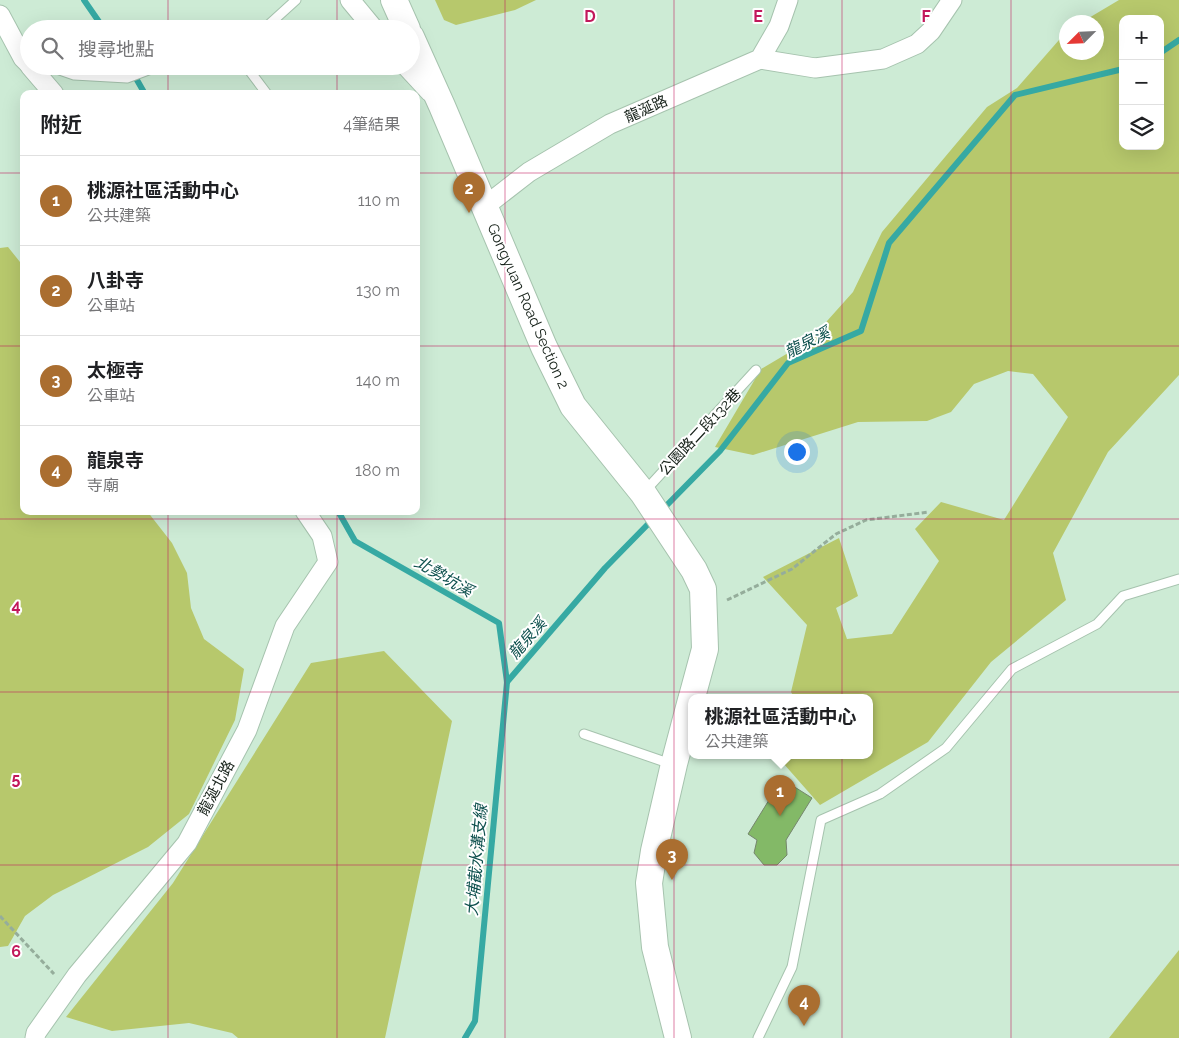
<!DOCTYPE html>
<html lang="zh-TW">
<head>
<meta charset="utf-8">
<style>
	:root { --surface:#fff; --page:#f2f2f2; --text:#202124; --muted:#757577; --line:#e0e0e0; --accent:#aa6e30 }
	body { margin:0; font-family:Raleway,"Noto Sans TC",sans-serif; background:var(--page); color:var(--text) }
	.controls { position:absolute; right:15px; top:15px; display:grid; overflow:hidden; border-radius:10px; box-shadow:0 5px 20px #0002 }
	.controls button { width:45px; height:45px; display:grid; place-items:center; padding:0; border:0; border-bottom:1px solid var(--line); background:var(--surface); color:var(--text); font:25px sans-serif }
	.compass { position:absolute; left:1059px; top:15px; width:45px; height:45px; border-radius:50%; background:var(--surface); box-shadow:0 5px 20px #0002; rotate:246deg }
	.you { position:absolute; left:796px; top:451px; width:18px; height:18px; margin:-12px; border:4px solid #fff; border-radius:50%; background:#1a73e8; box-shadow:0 0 0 8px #1a73e833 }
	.badge { display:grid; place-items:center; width:32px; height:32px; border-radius:50%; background:var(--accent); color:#fff; font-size:16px; font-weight:700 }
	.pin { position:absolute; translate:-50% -41px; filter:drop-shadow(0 1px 2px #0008) }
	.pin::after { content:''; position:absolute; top:26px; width:18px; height:15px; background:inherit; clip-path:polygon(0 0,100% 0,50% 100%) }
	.popup { position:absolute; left:688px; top:694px; width:185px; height:65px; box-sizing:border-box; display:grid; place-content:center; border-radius:10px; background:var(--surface); filter:drop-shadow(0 1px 4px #0005); font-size:16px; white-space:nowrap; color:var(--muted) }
	.popup b { font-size:19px; color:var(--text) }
	.popup::after { content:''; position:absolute; left:50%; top:100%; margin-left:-10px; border:10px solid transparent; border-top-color:var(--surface) }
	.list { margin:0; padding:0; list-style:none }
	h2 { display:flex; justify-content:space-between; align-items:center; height:65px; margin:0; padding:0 20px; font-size:21px }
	h2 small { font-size:16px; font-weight:400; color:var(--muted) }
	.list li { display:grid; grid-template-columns:32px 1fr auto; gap:15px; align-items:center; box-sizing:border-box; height:90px; padding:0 20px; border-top:1px solid var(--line) }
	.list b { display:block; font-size:19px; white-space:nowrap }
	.list p { margin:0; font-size:16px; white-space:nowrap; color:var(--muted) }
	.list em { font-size:16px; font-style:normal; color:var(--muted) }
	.icon { flex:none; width:28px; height:28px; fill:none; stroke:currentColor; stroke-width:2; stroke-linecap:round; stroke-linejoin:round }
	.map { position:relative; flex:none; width:1179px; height:1038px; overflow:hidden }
	.search { position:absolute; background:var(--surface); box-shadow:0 5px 20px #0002; left:20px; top:20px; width:400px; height:55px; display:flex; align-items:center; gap:12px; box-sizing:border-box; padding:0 18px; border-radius:28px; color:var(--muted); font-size:19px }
	.panel { position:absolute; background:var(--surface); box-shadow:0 5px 20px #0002; left:20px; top:90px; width:400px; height:425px; border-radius:10px }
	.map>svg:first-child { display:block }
</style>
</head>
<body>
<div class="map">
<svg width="1179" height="1038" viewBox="0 0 1179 1038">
	<rect width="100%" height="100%" fill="#cdebd5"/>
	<!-- green -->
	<g fill="#b7c86c" fill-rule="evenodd">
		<polygon points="435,0 536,0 515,10 456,25 444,20"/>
		<path d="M1119,0H1179V375L1108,452L1053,553L1066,600L991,662L928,742L820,805L776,755H869V697H794L791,692L807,625L763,577L839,538L858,596L836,608L847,639L892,634L939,561L915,529L941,502L1004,520L1068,417L1033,374L1008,371L974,384L951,412L927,421L858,422L753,455L715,447L761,369L810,340L853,292L882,232L987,107L1017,88L1066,32V52H1096V22H1082ZM1123,19H1160V146H1123Z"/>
		<polygon points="8,247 24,267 24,511 147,511 172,543 187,573 191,608 204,639 244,669 235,720 189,814 148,847 53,895 25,916 8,946 0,947 0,248"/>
		<polygon points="384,651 452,721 385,1038 238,1038 232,1033 189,1023 112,1031 66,1017 173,883 311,663"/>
		<polygon points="1179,950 1179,1038 1109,1038"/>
	</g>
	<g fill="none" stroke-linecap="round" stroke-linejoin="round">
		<!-- stream -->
		<g stroke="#36a9a3" stroke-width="6">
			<polyline points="84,0 104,29"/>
			<polyline points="1160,53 1179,40"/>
			<polyline points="129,66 145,94"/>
			<polyline points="662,510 720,451 788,363 861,331 889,243 1015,95 1123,69"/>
			<polyline points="338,511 355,541 499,623 507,682 475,1021 465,1038"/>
			<polyline points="507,682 605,568 653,519"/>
		</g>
	</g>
	<!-- building -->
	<polygon fill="#83b967" stroke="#75866d" points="782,779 812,798 786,840 787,855 777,865 764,865 754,853 757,840 748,834"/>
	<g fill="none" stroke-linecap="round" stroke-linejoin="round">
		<defs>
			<g id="lane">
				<polyline points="264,29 296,0"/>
				<polyline points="48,66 74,75 127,78 159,66"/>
				<polyline points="246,66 267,94"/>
				<polyline points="645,491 756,370"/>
				<polyline points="584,734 671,764"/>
				<polyline points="758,1038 792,967 821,820 880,794 946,748 1012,669 1097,624 1123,596 1179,579"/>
			</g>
			<g id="street">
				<polyline points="350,0 374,29"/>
				<polyline points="0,15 23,58 29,64"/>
				<polyline points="760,59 815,68 883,59 917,44 931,31 952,0"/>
				<polyline points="30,66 54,94"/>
				<polyline points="406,66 430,92"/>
				<polyline points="484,207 529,172 610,124 760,59 779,26 788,0"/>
				<polyline points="35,1038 36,1033 77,975 187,843 247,730 285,626 328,562 322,536 305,511"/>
			</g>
			<g id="secondary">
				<polyline points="394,0 407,29"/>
				<polyline points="411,37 442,106 544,347 573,406 643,493 694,570 703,589 705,649 692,697"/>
				<polyline points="678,1038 655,947 649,883 654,851 674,764 691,700"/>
			</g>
		</defs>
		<!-- lane casing -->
		<use href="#lane" stroke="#a6c3ae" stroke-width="11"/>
		<!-- street casing -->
		<use href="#street" stroke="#a6c3ae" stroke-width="21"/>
		<!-- secondary casing -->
		<use href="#secondary" stroke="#a6c3ae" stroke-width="28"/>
		<!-- path -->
		<g stroke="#95ad9b" stroke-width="3" stroke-dasharray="5 2.5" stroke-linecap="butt">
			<polyline points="727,600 792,569 836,534 866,520 929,512"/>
			<polyline points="0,916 54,974"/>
		</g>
		<!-- lane -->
		<use href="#lane" stroke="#fff" stroke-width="9"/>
		<!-- street -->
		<use href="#street" stroke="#fff" stroke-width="19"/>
		<!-- secondary -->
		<use href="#secondary" stroke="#fff" stroke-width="26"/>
	</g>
	<!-- grid -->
	<path fill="none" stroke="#c2185b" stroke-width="1" stroke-opacity="0.55" d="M168,0V29M337,0V29M505,0V1038M674,0V1038M842,0V1038M1011,0V1038M168,66V94M337,66V94M0,173H24M416,173H1179M0,346H24M416,346H1179M168,511V1038M337,511V1038M0,519H1179M0,692H1179M0,865H1179"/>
	<g text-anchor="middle" stroke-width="4" stroke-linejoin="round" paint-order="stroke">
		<!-- street labels -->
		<g font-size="15" fill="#162119" stroke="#fff">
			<text transform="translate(646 109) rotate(-24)" y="5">龍涎路</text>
			<text transform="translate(528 306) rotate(66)" y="5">Gongyuan Road Section 2</text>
			<text transform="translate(700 432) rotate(-47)" y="5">公園路二段132巷</text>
			<text transform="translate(216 788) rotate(-62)" y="5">龍涎北路</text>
		</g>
		<!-- water labels -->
		<g font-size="16" font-style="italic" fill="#0d504d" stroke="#fff">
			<text transform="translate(807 342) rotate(-27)" y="6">龍泉溪</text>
			<text transform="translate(444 576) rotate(30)" y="6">北勢坑溪</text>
			<text transform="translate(527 638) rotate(-49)" y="6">龍泉溪</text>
			<text transform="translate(476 860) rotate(-85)" y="6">大埔截水溝支線</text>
		</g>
	</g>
	<g font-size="16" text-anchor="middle" font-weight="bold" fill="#c2185b" stroke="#fff" stroke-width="4" stroke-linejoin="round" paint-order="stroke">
		<text x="590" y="22">D</text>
		<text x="758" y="22">E</text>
		<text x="926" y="22">F</text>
		<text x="16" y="611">4</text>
		<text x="16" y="784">5</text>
		<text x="16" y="957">6</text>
	</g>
</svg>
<div class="controls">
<button>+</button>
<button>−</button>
<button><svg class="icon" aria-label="layers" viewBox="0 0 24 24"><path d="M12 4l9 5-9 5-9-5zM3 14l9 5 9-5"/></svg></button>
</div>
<svg class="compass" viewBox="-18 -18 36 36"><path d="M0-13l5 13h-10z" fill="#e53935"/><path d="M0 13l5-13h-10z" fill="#757577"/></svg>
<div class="you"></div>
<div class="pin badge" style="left:780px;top:816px">1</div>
<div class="popup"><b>桃源社區活動中心</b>公共建築</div>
<div class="pin badge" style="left:469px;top:213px">2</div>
<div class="pin badge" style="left:672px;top:880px">3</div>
<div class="pin badge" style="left:804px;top:1026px">4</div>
<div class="search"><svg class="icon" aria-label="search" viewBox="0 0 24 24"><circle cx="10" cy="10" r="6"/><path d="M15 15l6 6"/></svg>搜尋地點</div>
<section class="panel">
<h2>附近<small>4筆結果</small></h2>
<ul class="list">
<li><span class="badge">1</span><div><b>桃源社區活動中心</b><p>公共建築</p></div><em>110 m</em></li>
<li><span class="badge">2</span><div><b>八卦寺</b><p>公車站</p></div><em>130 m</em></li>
<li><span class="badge">3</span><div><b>太極寺</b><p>公車站</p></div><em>140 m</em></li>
<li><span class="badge">4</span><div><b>龍泉寺</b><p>寺廟</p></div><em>180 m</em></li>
</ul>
</section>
</div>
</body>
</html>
